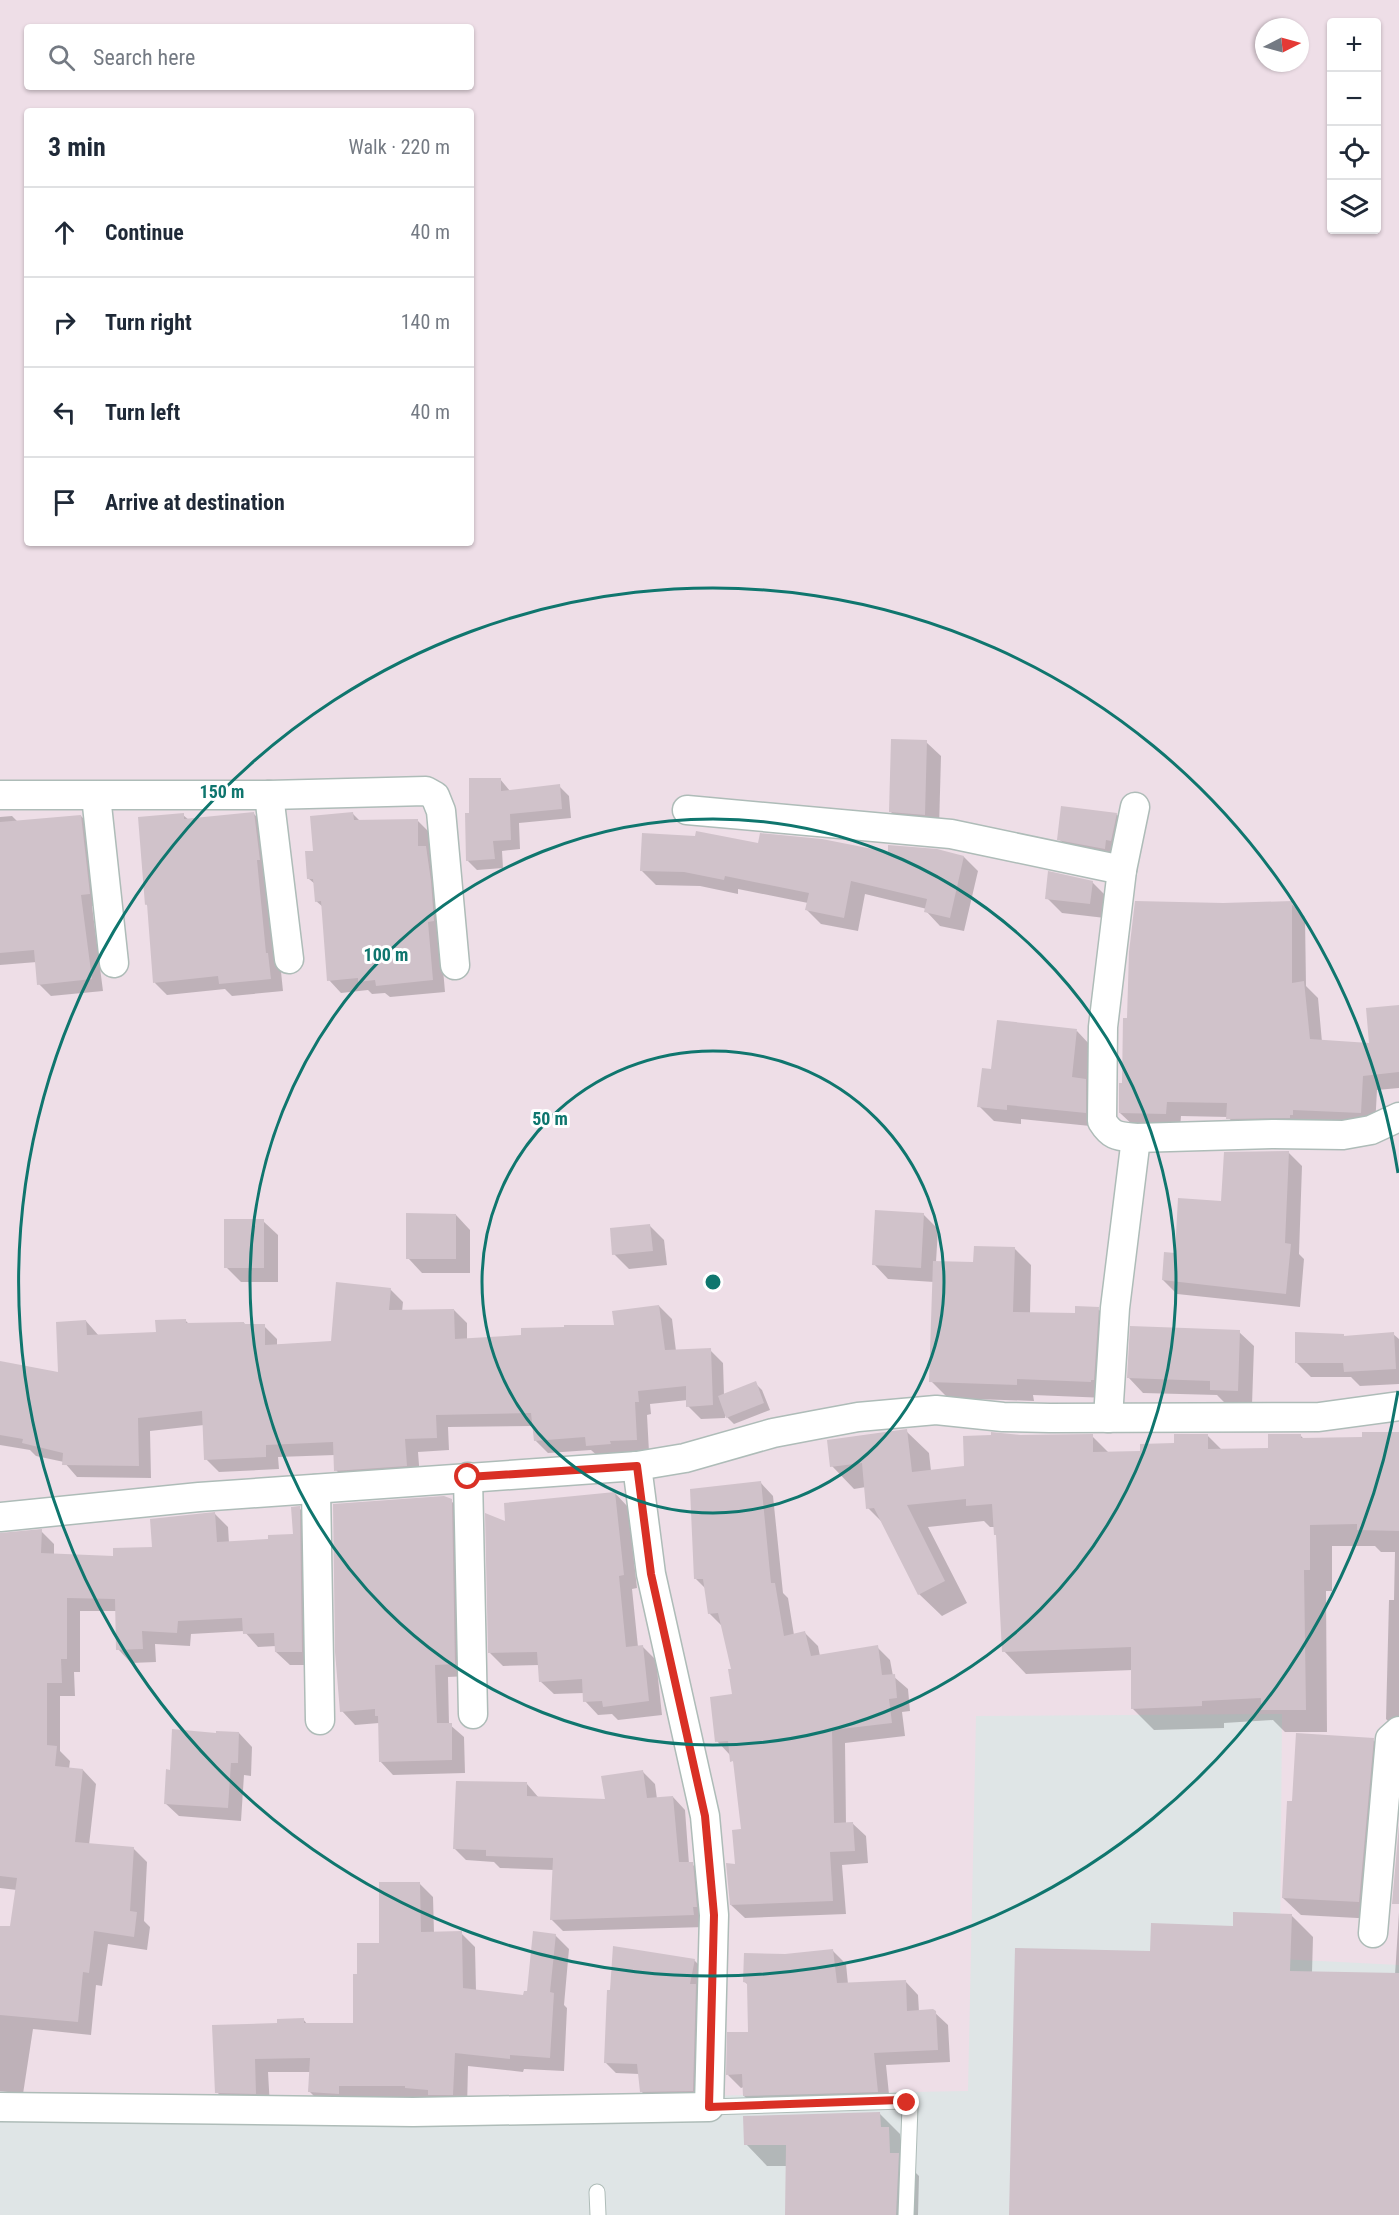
<!DOCTYPE html>
<html lang="en">
<head>
<meta charset="utf-8">
<style>
	:root { --surface:#fff; --page:#f6f6f7; --text:#1f2937; --muted:#747a83; --line:#e0e1e3 }
	body { margin:0; font-family:"Roboto Condensed",sans-serif; background:var(--page); color:var(--text) }
	.controls { position:absolute; right:18px; top:18px; display:grid; overflow:hidden; border-radius:6px; box-shadow:0 2px 4px #0004 }
	.controls button { width:54px; height:54px; display:grid; place-items:center; padding:0; border:0; border-bottom:2px solid var(--line); background:var(--surface); color:var(--text); font:30px sans-serif }
	.compass { position:absolute; left:1255px; top:18px; width:54px; height:54px; border-radius:50%; background:var(--surface); box-shadow:0 2px 4px #0004; rotate:84deg }
	.stop { position:absolute; width:18px; height:18px; margin:-14px; border:4px solid #d93025; border-radius:50%; background:#fff }
	.stop.end { background:#d93025; border-color:#fff; box-shadow:0 2px 6px #0008 }
	.list { margin:0; padding:0; list-style:none }
	h2 { display:flex; justify-content:space-between; align-items:center; height:78px; margin:0; padding:0 24px; font-size:26px }
	h2 small { font-size:20px; font-weight:400; color:var(--muted) }
	.list li { display:grid; grid-template-columns:39px 1fr auto; gap:18px; align-items:center; box-sizing:border-box; height:90px; padding:0 24px; border-top:2px solid var(--line) }
	.list b { display:block; font-size:22px; white-space:nowrap }
	.list em { font-size:20px; font-style:normal; color:var(--muted) }
	.icon { flex:none; width:33px; height:33px; fill:none; stroke:currentColor; stroke-width:2; stroke-linecap:round; stroke-linejoin:round }
	.map { position:relative; flex:none; width:1399px; height:2215px; overflow:hidden }
	.search { position:absolute; background:var(--surface); box-shadow:0 2px 4px #0004; left:24px; top:24px; width:450px; height:66px; display:flex; align-items:center; gap:15px; box-sizing:border-box; padding:0 21px; border-radius:6px; color:var(--muted); font-size:22px }
	.panel { position:absolute; background:var(--surface); box-shadow:0 2px 4px #0004; left:24px; top:108px; width:450px; height:438px; border-radius:6px }
	.map>svg:first-child { display:block }
</style>
</head>
<body>
<div class="map">
<svg width="1399" height="2215" viewBox="0 0 1399 2215">
	<rect width="100%" height="100%" fill="#eedee7"/>
	<!-- industrial -->
	<polygon fill="#dfe5e6" points="1282,1714 1280,1959 1399,1965 1399,2215 0,2215 0,2109 968,2091 976,1716"/>
	<!-- shadow -->
	<g fill="#0003">
		<polygon points="926,742 941,756 939,829 905,826 890,811"/>
		<polygon points="500,779 510,791 559,786 569,796 571,818 519,823 520,849 502,851 503,868 477,870 467,860 470,814"/>
		<polygon points="352,813 360,821 417,820 430,833 430,852 438,860 440,934 445,992 390,997 385,993 372,994 368,990 341,993 329,980 323,907 316,901 315,884 309,879 314,852"/>
		<polygon points="254,814 266,826 283,991 232,996 225,989 167,995 155,983 149,907 146,904 183,815 189,820"/>
		<polygon points="1116,814 1131,829 1119,863 1074,854 1059,839"/>
		<polygon points="12,816 18,822 81,816 93,828 101,905 92,906 103,991 51,996 39,984 37,962 0,965 0,817"/>
		<polygon points="760,845 964,857 978,871 964,931 940,926 926,911 927,909 865,894 858,931 821,924 807,910 808,903 738,889 738,894 700,886 656,885 642,871"/>
		<polygon points="1092,882 1107,897 1105,918 1062,913 1047,898"/>
		<polygon points="1291,903 1305,917 1306,986 1318,998 1322,1042 1371,1045 1399,1006 1399,1088 1377,1090 1375,1127 1242,1133 1228,1117 1181,1116 1180,1128 1135,1127 1120,1113 1129,1020 1223,904"/>
		<polygon points="1077,1031 1091,1046 1087,1082 1100,1095 1100,1127 1021,1119 1021,1124 994,1121 979,1106 992,1070"/>
		<polygon points="1288,1152 1302,1166 1299,1254 1304,1259 1300,1307 1177,1294 1163,1280 1177,1255 1222,1202"/>
		<polygon points="923,1214 938,1229 936,1262 975,1264 1014,1248 1031,1265 1030,1314 1076,1315 1098,1309 1115,1326 1107,1398 1033,1395 1034,1401 948,1398 931,1381 934,1282 888,1279 874,1264"/>
		<polygon points="456,1215 470,1230 470,1273 422,1273 408,1258"/>
		<polygon points="263,1221 278,1235 278,1282 241,1282 226,1267"/>
		<polygon points="650,1226 664,1240 667,1265 629,1269 614,1254"/>
		<polygon points="390,1289 403,1302 402,1312 454,1310 467,1323 467,1340 523,1337 616,1326 659,1306 672,1319 676,1351 710,1350 723,1363 724,1395 755,1383 762,1390 770,1410 734,1424 725,1415 725,1418 701,1419 688,1406 688,1400 650,1404 651,1414 647,1415 649,1452 600,1458 591,1450 548,1453 535,1440 534,1426 448,1427 449,1450 418,1452 420,1478 349,1483 336,1470 335,1455 278,1457 279,1469 219,1472 206,1459 204,1425 150,1431 151,1478 77,1477 64,1462 36,1456 30,1450 0,1445 0,1363 60,1374 86,1321 99,1336 157,1334 185,1320 190,1325 244,1323 246,1325 264,1326 277,1339 277,1345 332,1342"/>
		<polygon points="1239,1332 1254,1346 1252,1405 1226,1404 1217,1395 1143,1393 1129,1378"/>
		<polygon points="1393,1334 1399,1339 1399,1384 1360,1386 1351,1377 1311,1377 1296,1362 1343,1335 1345,1337"/>
		<polygon points="906,1431 929,1453 931,1471 966,1468 1020,1436 1092,1436 1109,1453 1142,1452 1207,1435 1222,1450 1270,1450 1300,1435 1305,1440 1364,1439 1399,1433 1399,1732 1386,1719 1389,1600 1394,1600 1395,1552 1381,1552 1375,1546 1332,1546 1332,1591 1326,1591 1327,1732 1285,1732 1273,1720 1224,1723 1224,1728 1154,1730 1132,1708 1133,1670 1026,1674 1004,1651 998,1537 995,1534 995,1527 990,1527 984,1521 928,1527 967,1603 942,1616 919,1594 884,1524 868,1508 866,1487 854,1489 832,1466"/>
		<polygon points="760,1482 773,1496 783,1593 788,1598 794,1635 805,1633 818,1646 820,1656 877,1647 890,1660 893,1676 908,1689 910,1711 902,1712 905,1736 845,1743 846,1824 852,1823 866,1836 868,1863 842,1865 846,1914 745,1918 731,1905 742,1830 735,1764 730,1755 717,1741 734,1695 732,1670 723,1627 709,1613 706,1589 695,1578"/>
		<polygon points="615,1493 628,1507 637,1588 632,1589 638,1647 642,1646 656,1660 662,1715 618,1720 612,1714 598,1715 585,1701 584,1693 554,1694 540,1681 539,1665 503,1666 490,1653 507,1524"/>
		<polygon points="451,1501 465,1514 468,1676 448,1677 449,1724 464,1737 465,1773 393,1775 380,1761 379,1723 355,1725 342,1711"/>
		<polygon points="299,1508 313,1521 315,1665 290,1665 276,1652 276,1646 258,1647 244,1631 191,1634 190,1646 155,1644 156,1662 131,1663 118,1649 117,1611 80,1611 80,1672 74,1672 75,1696 60,1696 60,1751 70,1761 69,1769 83,1770 96,1784 89,1845 133,1848 147,1862 144,1921 150,1927 147,1950 108,1944 102,1986 96,1985 91,2035 33,2029 23,2094 0,2091 0,1927 11,1927 17,1890 0,1888 0,1535 41,1531 54,1544 54,1555 115,1557 154,1548 215,1514 228,1527 229,1543 270,1541 295,1536"/>
		<polygon points="239,1733 252,1747 251,1776 244,1775 241,1821 179,1816 165,1803 171,1771 217,1734"/>
		<polygon points="1373,1740 1391,1757 1376,1919 1301,1915 1283,1898 1293,1802"/>
		<polygon points="642,1771 655,1784 657,1799 673,1797 685,1810 689,1864 692,1864 704,1876 705,1927 563,1931 551,1919 554,1870 500,1868 494,1862 466,1860 454,1848 527,1784 539,1798 607,1801"/>
		<polygon points="419,1883 433,1897 434,1933 461,1933 475,1947 476,1991 525,1997 529,1993 555,1935 569,1949 564,2005 567,2008 564,2071 524,2069 523,2072 468,2066 467,2108 323,2105 309,2091 310,2072 268,2072 270,2107 231,2107 217,2092 278,2025 303,2019 308,2025 354,2025 359,1975"/>
		<polygon points="1399,1912 1399,2215 1010,2215 1152,1953 1235,1927 1291,1915 1313,1937 1312,1973 1395,1975"/>
		<polygon points="833,1951 846,1964 848,1984 906,1982 918,1995 919,2012 933,2011 948,2025 950,2062 886,2065 890,2104 757,2108 744,2096 744,2087 741,2088 728,2075 750,2033 749,1986 745,1982 785,1955"/>
		<polygon points="694,1960 704,1970 703,2100 651,2101 641,2091 639,2074 616,2073 606,2063"/>
		<polygon points="879,2113 900,2134 901,2141 910,2150 910,2167 919,2176 918,2215 787,2215 787,2166 767,2166 746,2144"/>
	</g>
	<!-- building -->
	<g fill="#d0c2ca">
		<polygon points="891,739 927,740 925,815 889,812"/>
		<polygon points="469,778 501,778 501,791 560,784 562,809 510,814 511,840 493,841 495,859 466,861 465,813 469,813"/>
		<polygon points="1061,806 1117,813 1111,841 1106,840 1105,849 1057,840"/>
		<polygon points="254,812 260,860 257,860 266,953 268,953 271,979 219,984 218,976 153,983 147,904 145,905 138,817 184,813 184,819"/>
		<polygon points="353,812 354,820 418,819 418,846 426,846 431,881 434,921 428,922 433,980 376,986 375,980 358,982 358,978 327,981 321,901 315,902 313,879 307,879 305,851 313,851 310,816"/>
		<polygon points="81,815 90,894 81,895 92,979 37,985 34,950 0,953 0,822"/>
		<polygon points="696,831 758,843 760,833 822,839 888,852 888,845 937,849 964,856 950,918 924,912 927,899 851,881 844,918 805,910 809,893 725,876 724,880 684,872 640,871 642,833 695,836"/>
		<polygon points="1048,871 1093,881 1090,904 1045,899"/>
		<polygon points="1135,901 1223,903 1292,901 1292,983 1304,981 1310,1039 1369,1043 1366,1008 1399,1005 1399,1072 1363,1076 1361,1113 1293,1110 1293,1115 1290,1115 1290,1118 1226,1119 1227,1103 1167,1102 1166,1114 1119,1113 1119,1083 1122,1083 1123,1018 1127,1018 1129,952"/>
		<polygon points="997,1020 1077,1029 1072,1077 1086,1079 1086,1113 1007,1105 1007,1110 977,1107 982,1068 991,1069"/>
		<polygon points="1289,1151 1285,1243 1291,1244 1286,1294 1162,1280 1164,1252 1175,1253 1178,1198 1221,1201 1224,1152"/>
		<polygon points="875,1210 924,1213 921,1268 872,1265"/>
		<polygon points="406,1213 456,1214 456,1259 406,1259"/>
		<rect x="224" y="1219" width="40" height="49"/>
		<polygon points="650,1224 653,1251 612,1255 610,1228"/>
		<polygon points="974,1246 1015,1247 1013,1312 1075,1313 1075,1306 1099,1307 1094,1380 1091,1380 1091,1382 1017,1379 1017,1385 929,1382 933,1261 973,1262"/>
		<polygon points="336,1282 391,1288 389,1310 454,1309 455,1339 521,1335 521,1328 564,1327 564,1325 614,1325 612,1311 659,1305 665,1350 711,1348 713,1405 686,1407 686,1386 638,1391 639,1402 635,1402 637,1440 610,1441 611,1444 586,1446 585,1437 534,1441 531,1413 436,1415 437,1438 405,1439 407,1466 334,1471 333,1442 266,1445 266,1457 204,1460 202,1411 138,1418 139,1466 62,1465 63,1453 22,1443 23,1439 0,1435 0,1361 58,1372 56,1322 86,1320 87,1335 156,1332 155,1320 186,1319 186,1323 244,1322 244,1324 265,1324 265,1345 331,1341"/>
		<polygon points="1130,1326 1240,1330 1238,1391 1210,1390 1210,1381 1127,1378"/>
		<polygon points="1295,1332 1344,1334 1344,1336 1394,1332 1396,1369 1344,1372 1343,1363 1295,1363"/>
		<polygon points="756,1381 764,1403 726,1418 718,1396"/>
		<polygon points="907,1429 912,1472 964,1466 963,1436 991,1435 991,1432 1020,1435 1093,1434 1093,1452 1140,1451 1140,1444 1174,1443 1174,1434 1208,1434 1208,1449 1268,1448 1268,1434 1301,1434 1301,1438 1362,1437 1362,1432 1399,1432 1399,1531 1357,1530 1357,1524 1310,1525 1310,1570 1304,1570 1306,1710 1261,1710 1261,1698 1202,1701 1202,1706 1131,1709 1131,1647 1002,1652 996,1535 994,1535 992,1504 966,1506 966,1499 907,1505 945,1581 918,1595 874,1508 866,1509 862,1463 830,1467 827,1440"/>
		<polygon points="761,1481 771,1583 775,1583 784,1636 805,1631 811,1656 878,1645 882,1675 895,1674 897,1698 889,1699 892,1723 832,1730 834,1823 853,1822 855,1851 830,1852 833,1901 730,1905 726,1863 735,1864 732,1830 741,1829 733,1761 730,1762 728,1741 715,1742 710,1697 732,1694 728,1669 731,1669 718,1613 708,1614 703,1579 694,1579 690,1489"/>
		<polygon points="615,1492 624,1575 619,1576 626,1647 643,1645 649,1701 603,1707 602,1701 583,1702 582,1679 539,1682 537,1652 488,1653 485,1513 505,1521 504,1503"/>
		<polygon points="444,1496 452,1499 455,1664 435,1665 437,1723 452,1723 452,1760 379,1762 378,1716 375,1716 375,1709 340,1712 335,1652 333,1504"/>
		<polygon points="300,1506 302,1652 275,1652 274,1633 243,1634 242,1618 178,1621 177,1633 142,1631 143,1649 116,1650 115,1599 67,1598 67,1659 61,1659 62,1683 47,1683 47,1745 57,1746 55,1766 83,1769 75,1842 134,1847 130,1911 137,1912 134,1937 94,1931 89,1973 83,1972 78,2022 0,2015 0,1926 10,1926 17,1878 0,1876 0,1533 42,1529 41,1553 113,1556 113,1548 152,1547 150,1519 215,1512 217,1542 268,1539 268,1535 293,1534 291,1507"/>
		<polygon points="172,1729 216,1733 216,1731 239,1732 238,1763 231,1763 228,1808 164,1804 166,1769 170,1770"/>
		<polygon points="1296,1733 1374,1738 1359,1902 1282,1898 1287,1801 1292,1801"/>
		<polygon points="643,1770 647,1798 673,1796 679,1862 693,1862 697,1907 693,1907 694,1915 550,1920 553,1858 486,1856 486,1850 453,1849 456,1781 527,1782 527,1796 605,1799 601,1776"/>
		<polygon points="1399,1825 1399,1904 1392,1904"/>
		<polygon points="379,1882 420,1882 421,1932 462,1931 463,1988 523,1995 524,1991 527,1991 533,1931 556,1934 550,1992 554,1993 550,2058 510,2055 510,2059 455,2053 453,2095 428,2095 428,2090 405,2088 405,2086 339,2086 339,2094 308,2092 310,2058 255,2059 256,2094 215,2093 212,2025 277,2023 277,2019 304,2018 304,2023 353,2023 353,1974 357,1974 357,1943 379,1943"/>
		<polygon points="1233,1912 1292,1914 1290,1971 1399,1973 1399,2215 1009,2215 1015,1948 1150,1951 1151,1923 1233,1926"/>
		<polygon points="613,1946 695,1959 690,1984 696,1984 693,2091 640,2092 637,2064 604,2063 607,1990 610,1990"/>
		<polygon points="833,1949 837,1983 906,1980 907,2011 933,2009 936,2011 938,2050 874,2053 878,2092 743,2096 742,2074 726,2075 727,2032 748,2032 747,1983 743,1982 744,1953 785,1954"/>
		<polygon points="880,2112 881,2127 889,2127 890,2153 899,2153 896,2215 785,2215 786,2145 744,2145 743,2116"/>
	</g>
	<g fill="none" stroke-linecap="round" stroke-linejoin="round">
		<defs>
			<g id="service">
				<polyline points="709,2107 904,2101 910,2107 906,2215"/>
				<polyline points="597,2192 598,2215"/>
			</g>
			<g id="minor">
				<polyline points="0,795 269,795 426,791 435,796 441,811 455,965"/>
				<polyline points="269,795 289,959"/>
				<polyline points="96,796 114,963"/>
				<path d="M1135,807L1122,870L1103,1027L1102,1121C1112,1137 1118,1136 1136,1138L1274,1134L1343,1135L1371,1130L1399,1117"/>
				<polyline points="687,810 951,834 1122,870"/>
				<polyline points="1108,1418 1115,1308 1136,1138"/>
				<polyline points="468,1477 473,1714"/>
				<polyline points="316,1489 320,1720"/>
				<polyline points="0,1517 199,1497 637,1466 685,1458 773,1433 815,1425 858,1417 936,1410 1003,1417 1050,1418 1319,1417 1399,1406"/>
				<polyline points="1373,1933 1390,1739 1399,1731"/>
				<polyline points="0,2107 413,2112 709,2107 714,1915 705,1816 651,1574 637,1466"/>
			</g>
		</defs>
		<!-- service casing -->
		<use href="#service" stroke="#aebcb8" stroke-width="17"/>
		<!-- minor casing -->
		<use href="#minor" stroke="#aebcb8" stroke-width="31"/>
		<!-- service -->
		<use href="#service" stroke="#fff" stroke-width="15"/>
		<!-- minor -->
		<use href="#minor" stroke="#fff" stroke-width="28"/>
	</g>
	<g fill="none" stroke-linecap="round" stroke-linejoin="round">
		<!-- route -->
		<polyline stroke="#d93025" stroke-width="8" points="468,1477 637,1466 651,1574 705,1816 714,1915 709,2107 900,2100 907,2103"/>
	</g>
	<!-- distance rings -->
	<g fill="none" stroke="#0f766e" stroke-width="3">
		<circle cx="713" cy="1282" r="231"/>
		<circle cx="713" cy="1282" r="463"/>
		<path d="M1398 1391A694 694 0 1 1 1398 1173"/>
	</g>
	<circle cx="713" cy="1282" r="9" fill="#0f766e" stroke="#fff" stroke-width="3"/>
	<g font-size="18" text-anchor="middle" font-weight="bold" fill="#0f766e" stroke="#fff" stroke-width="6" stroke-linejoin="round" paint-order="stroke">
		<text x="222" y="798">150 m</text>
		<text x="386" y="961">100 m</text>
		<text x="550" y="1125">50 m</text>
	</g>
</svg>
<div class="controls">
<button>+</button>
<button>−</button>
<button><svg class="icon" aria-label="locate" viewBox="0 0 24 24"><circle cx="12" cy="12" r="6"/><path d="M12 2v4M12 18v4M2 12h4M18 12h4"/></svg></button>
<button><svg class="icon" aria-label="layers" viewBox="0 0 24 24"><path d="M12 4l9 5-9 5-9-5zM3 14l9 5 9-5"/></svg></button>
</div>
<svg class="compass" viewBox="-18 -18 36 36"><path d="M0-13l5 13h-10z" fill="#e53935"/><path d="M0 13l5-13h-10z" fill="#747a83"/></svg>
<div class="stop" style="left:468px;top:1477px"></div>
<div class="stop end" style="left:907px;top:2103px"></div>
<div class="search"><svg class="icon" aria-label="search" viewBox="0 0 24 24"><circle cx="10" cy="10" r="6"/><path d="M15 15l6 6"/></svg>Search here</div>
<section class="panel">
<h2>3 min<small>Walk · 220 m</small></h2>
<ul class="list">
<li><svg class="icon" aria-label="ahead" viewBox="0 0 24 24"><path d="M12 20V5M6 11l6-6 6 6"/></svg><div><b>Continue</b></div><em>40 m</em></li>
<li><svg class="icon" aria-label="right" viewBox="0 0 24 24"><path d="M7 20v-9h11M14 6l5 5-5 5"/></svg><div><b>Turn right</b></div><em>140 m</em></li>
<li><svg class="icon" aria-label="left" viewBox="0 0 24 24"><path d="M17 20v-9H6M10 6l-5 5 5 5"/></svg><div><b>Turn left</b></div><em>40 m</em></li>
<li><svg class="icon" aria-label="arrive" viewBox="0 0 24 24"><path d="M6 21V4h12l-3 4 3 4H6"/></svg><div><b>Arrive at destination</b></div></li>
</ul>
</section>
</div>
</body>
</html>
